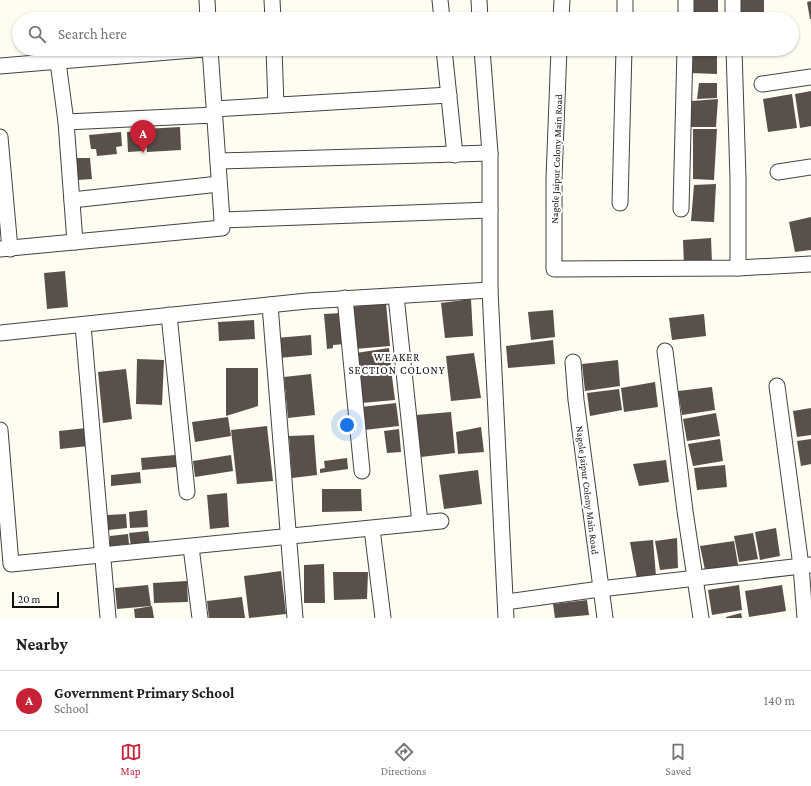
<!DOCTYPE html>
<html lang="en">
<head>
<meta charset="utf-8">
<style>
	:root { --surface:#fff; --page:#f6f6f6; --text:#202124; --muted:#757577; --line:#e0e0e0; --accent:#c62135 }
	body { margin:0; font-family:"Crimson Pro",serif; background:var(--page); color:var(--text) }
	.scale { position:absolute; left:12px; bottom:10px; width:47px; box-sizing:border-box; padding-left:4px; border:2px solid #101010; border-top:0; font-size:11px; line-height:14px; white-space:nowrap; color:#101010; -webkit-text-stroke:3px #fff; paint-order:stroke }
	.you { position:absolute; left:347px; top:425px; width:14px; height:14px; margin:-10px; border:3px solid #fff; border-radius:50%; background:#1a73e8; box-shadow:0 0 0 6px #1a73e833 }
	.badge { display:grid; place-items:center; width:26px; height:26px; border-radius:50%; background:var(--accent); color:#fff; font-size:13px; font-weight:700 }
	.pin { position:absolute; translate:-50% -33px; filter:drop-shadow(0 1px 2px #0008) }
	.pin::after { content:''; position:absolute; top:21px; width:14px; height:12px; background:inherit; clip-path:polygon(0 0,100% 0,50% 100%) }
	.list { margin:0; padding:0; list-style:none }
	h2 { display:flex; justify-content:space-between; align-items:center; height:52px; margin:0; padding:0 16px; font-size:17px }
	h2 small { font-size:13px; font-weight:400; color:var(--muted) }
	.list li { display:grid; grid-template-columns:26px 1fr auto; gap:12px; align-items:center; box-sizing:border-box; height:60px; padding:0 16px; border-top:1px solid var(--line) }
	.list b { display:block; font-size:15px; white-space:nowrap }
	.list p { margin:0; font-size:13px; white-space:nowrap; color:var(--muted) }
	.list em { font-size:13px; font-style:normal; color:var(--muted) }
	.icon { flex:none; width:22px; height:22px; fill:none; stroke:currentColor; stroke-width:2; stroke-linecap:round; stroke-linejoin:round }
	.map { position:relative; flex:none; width:811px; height:618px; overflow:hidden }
	.search { position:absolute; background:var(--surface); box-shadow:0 1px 3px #0004; left:12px; right:12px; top:12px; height:44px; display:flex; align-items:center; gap:10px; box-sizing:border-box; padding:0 14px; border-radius:22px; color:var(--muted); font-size:15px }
	.sheet { height:112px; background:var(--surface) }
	nav { display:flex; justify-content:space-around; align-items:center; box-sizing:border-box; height:56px; border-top:1px solid var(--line); background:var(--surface); font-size:11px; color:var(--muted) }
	nav a { display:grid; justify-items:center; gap:2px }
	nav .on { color:var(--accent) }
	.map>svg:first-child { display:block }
</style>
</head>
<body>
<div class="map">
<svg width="811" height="618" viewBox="0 0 811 618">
	<rect width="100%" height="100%" fill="#fffcf2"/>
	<!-- building -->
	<g fill="#59504b">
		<polygon points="694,0 718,0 718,17 694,18"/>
		<polygon points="738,0 764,0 764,15 737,15"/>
		<polygon points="811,1 811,19 810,19 807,2"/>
		<polygon points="691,49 717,49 718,53 692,55"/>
		<polygon points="691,56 717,56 717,74 690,73"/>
		<polygon points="699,83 717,83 717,98 697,99"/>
		<polygon points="811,91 811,126 800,128 795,94"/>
		<polygon points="792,94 797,128 768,132 763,99"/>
		<polygon points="718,99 716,127 690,127 692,101"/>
		<polygon points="180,127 181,150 147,152 145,129"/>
		<polygon points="693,129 717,129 714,180 693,179"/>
		<polygon points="142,131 143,151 128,152 127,132"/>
		<polygon points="121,132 122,146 116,147 117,154 97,156 96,149 91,149 89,135"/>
		<polygon points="76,158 90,158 92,179 77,180"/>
		<polygon points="716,184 714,222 691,221 694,185"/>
		<polygon points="811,217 811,250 795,252 789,222"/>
		<polygon points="711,238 712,263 684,265 683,240"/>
		<polygon points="65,271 68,307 47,309 44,273"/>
		<polygon points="471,299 473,336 445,338 441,303"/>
		<polygon points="386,303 390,346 355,349 351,307"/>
		<polygon points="553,310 555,337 531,340 528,312"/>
		<polygon points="342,313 345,344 333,345 333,348 327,349 324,314"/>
		<polygon points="704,314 706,336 672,340 669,318"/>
		<polygon points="254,320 255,339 219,341 218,322"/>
		<polygon points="311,335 312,355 278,358 276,338"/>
		<polygon points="553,340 555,364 508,368 506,346"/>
		<polygon points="389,348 391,367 358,371 356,353"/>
		<polygon points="474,353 481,398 451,401 446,356"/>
		<polygon points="137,359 164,360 162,405 136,404"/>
		<polygon points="618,360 620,386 585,391 582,364"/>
		<polygon points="226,368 258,368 258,406 226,416"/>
		<polygon points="126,369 132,419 103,423 98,372"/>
		<polygon points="391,369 395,400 361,403 358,373"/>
		<polygon points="311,374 315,415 288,418 284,377"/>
		<polygon points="655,382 658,407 624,412 621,388"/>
		<polygon points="712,387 715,410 682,415 678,391"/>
		<polygon points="619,389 622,410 590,416 587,393"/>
		<polygon points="396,403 399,426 364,430 361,407"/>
		<polygon points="811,408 811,435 797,437 793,411"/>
		<polygon points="451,412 455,453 421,457 416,415"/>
		<polygon points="716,413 720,436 687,441 683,419"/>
		<polygon points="228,417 231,436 195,442 192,422"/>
		<polygon points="267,426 273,481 237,484 231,430"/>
		<polygon points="481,427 484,452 458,454 456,432"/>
		<polygon points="86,428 88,446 60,449 59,431"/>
		<polygon points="399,429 401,452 387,453 384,431"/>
		<polygon points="314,435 317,475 292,478 289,436"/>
		<polygon points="720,439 723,461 693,466 688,444"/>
		<polygon points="811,439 811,464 801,466 797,441"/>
		<polygon points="175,455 177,467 142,470 141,458"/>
		<polygon points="231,455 233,471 195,477 193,461"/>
		<polygon points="347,458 348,469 320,473 320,469 325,468 324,461"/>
		<polygon points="666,460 669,482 639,486 633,464"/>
		<polygon points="725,465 727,487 697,490 694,468"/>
		<polygon points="478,470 482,504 444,509 439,475"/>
		<polygon points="140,472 141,483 111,486 111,475"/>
		<polygon points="322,489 361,489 362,511 322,512"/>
		<polygon points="227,493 229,527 210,529 207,495"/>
		<polygon points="147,510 148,527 130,528 129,512"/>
		<polygon points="126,514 127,528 108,530 107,515"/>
		<polygon points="776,528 780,556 760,560 755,532"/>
		<polygon points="148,531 150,545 131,547 129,533"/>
		<polygon points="753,533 758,559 739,562 734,536"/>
		<polygon points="128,534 129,544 110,546 110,536"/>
		<polygon points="677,538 678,568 660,570 655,541"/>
		<polygon points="653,540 656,576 637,579 630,542"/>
		<polygon points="734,541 738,565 705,570 700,546"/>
		<polygon points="324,564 325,603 304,603 304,565"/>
		<polygon points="281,571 286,614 249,618 244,576"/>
		<polygon points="333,572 368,572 367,599 334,600"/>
		<polygon points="187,581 188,602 154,603 153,583"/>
		<polygon points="148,585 151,606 117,609 115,588"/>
		<polygon points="739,585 742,610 712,615 708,590"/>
		<polygon points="782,585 786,611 749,617 745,591"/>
		<polygon points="242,597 245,618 209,618 207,601"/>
		<polygon points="587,600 589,615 555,618 553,604"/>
		<polygon points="152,606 154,618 135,618 134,609"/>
		<polygon points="741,613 742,618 726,618 726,617"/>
	</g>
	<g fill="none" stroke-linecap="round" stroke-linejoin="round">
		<defs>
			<g id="street">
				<polyline points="207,0 208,19"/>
				<polyline points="272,0 273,19"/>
				<polyline points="440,0 442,19"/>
				<polyline points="479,0 480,19"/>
				<polyline points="733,0 733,19"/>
				<polyline points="561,19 562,0"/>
				<polyline points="625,19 625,0"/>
				<polyline points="686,19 686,0"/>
				<polyline points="210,49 222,220"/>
				<polyline points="274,49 276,105"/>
				<polyline points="444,49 455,155"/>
				<polyline points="482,49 490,153 490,290 506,618"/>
				<polyline points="559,49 554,178 554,269 738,268 811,264"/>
				<polyline points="734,49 738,179 738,268"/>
				<polyline points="58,62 66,122 75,242"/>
				<polyline points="0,66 205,49"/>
				<polyline points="762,84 811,77"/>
				<polyline points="214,109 449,95"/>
				<polyline points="66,122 214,115"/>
				<polyline points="0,137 10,249"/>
				<polyline points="218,161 490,153"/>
				<polyline points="778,172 811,167"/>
				<polyline points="72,200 219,184"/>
				<polyline points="620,203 624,49"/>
				<polyline points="681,209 685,49"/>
				<polyline points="0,249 222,228 222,220 490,210"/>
				<polyline points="396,296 420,523"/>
				<polyline points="345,298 362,471"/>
				<polyline points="270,305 295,618"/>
				<polyline points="169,315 187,492"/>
				<polyline points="83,325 108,618"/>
				<polyline points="0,333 307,301 490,290"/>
				<polyline points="665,351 685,511 701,618"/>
				<polyline points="573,362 576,400 605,618"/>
				<polyline points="777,386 801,566 805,618"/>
				<polyline points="0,430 11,564 441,521"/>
				<polyline points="372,529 383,618"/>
				<polyline points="191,547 200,618"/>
				<polyline points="506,602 600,589 811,565"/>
			</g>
		</defs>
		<!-- street casing -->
		<use href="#street" stroke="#434343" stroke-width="17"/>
		<!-- street -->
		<use href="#street" stroke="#fff" stroke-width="15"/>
	</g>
	<g text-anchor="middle" stroke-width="4" stroke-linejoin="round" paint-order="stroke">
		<!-- street labels -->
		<g font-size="10" fill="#101010" stroke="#fff">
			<text transform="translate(556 159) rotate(-88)" y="4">Nagole Jaipur Colony Main Road</text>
			<text transform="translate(588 490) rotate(83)" y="4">Nagole Jaipur Colony Main Road</text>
		</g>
		<!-- neighbourhood labels -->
		<g font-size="11" letter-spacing="1" fill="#101010" stroke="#fff">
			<text x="397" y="361">WEAKER<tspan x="397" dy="13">SECTION COLONY</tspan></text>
		</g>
	</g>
</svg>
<div class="scale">20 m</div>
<div class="you"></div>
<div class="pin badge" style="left:143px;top:153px">A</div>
<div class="search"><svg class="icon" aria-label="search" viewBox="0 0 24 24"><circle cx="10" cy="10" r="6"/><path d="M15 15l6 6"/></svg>Search here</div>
</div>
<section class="sheet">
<h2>Nearby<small></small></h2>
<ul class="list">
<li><span class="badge">A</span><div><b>Government Primary School</b><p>School</p></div><em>140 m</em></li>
</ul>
</section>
<nav>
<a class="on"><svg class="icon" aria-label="map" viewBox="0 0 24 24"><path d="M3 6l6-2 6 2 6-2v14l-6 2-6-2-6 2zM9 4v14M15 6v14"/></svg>Map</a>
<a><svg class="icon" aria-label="directions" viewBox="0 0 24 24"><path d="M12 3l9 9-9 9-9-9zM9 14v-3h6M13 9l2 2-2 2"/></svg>Directions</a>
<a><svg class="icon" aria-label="saved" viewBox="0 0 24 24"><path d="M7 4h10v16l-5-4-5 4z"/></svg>Saved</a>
</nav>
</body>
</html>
